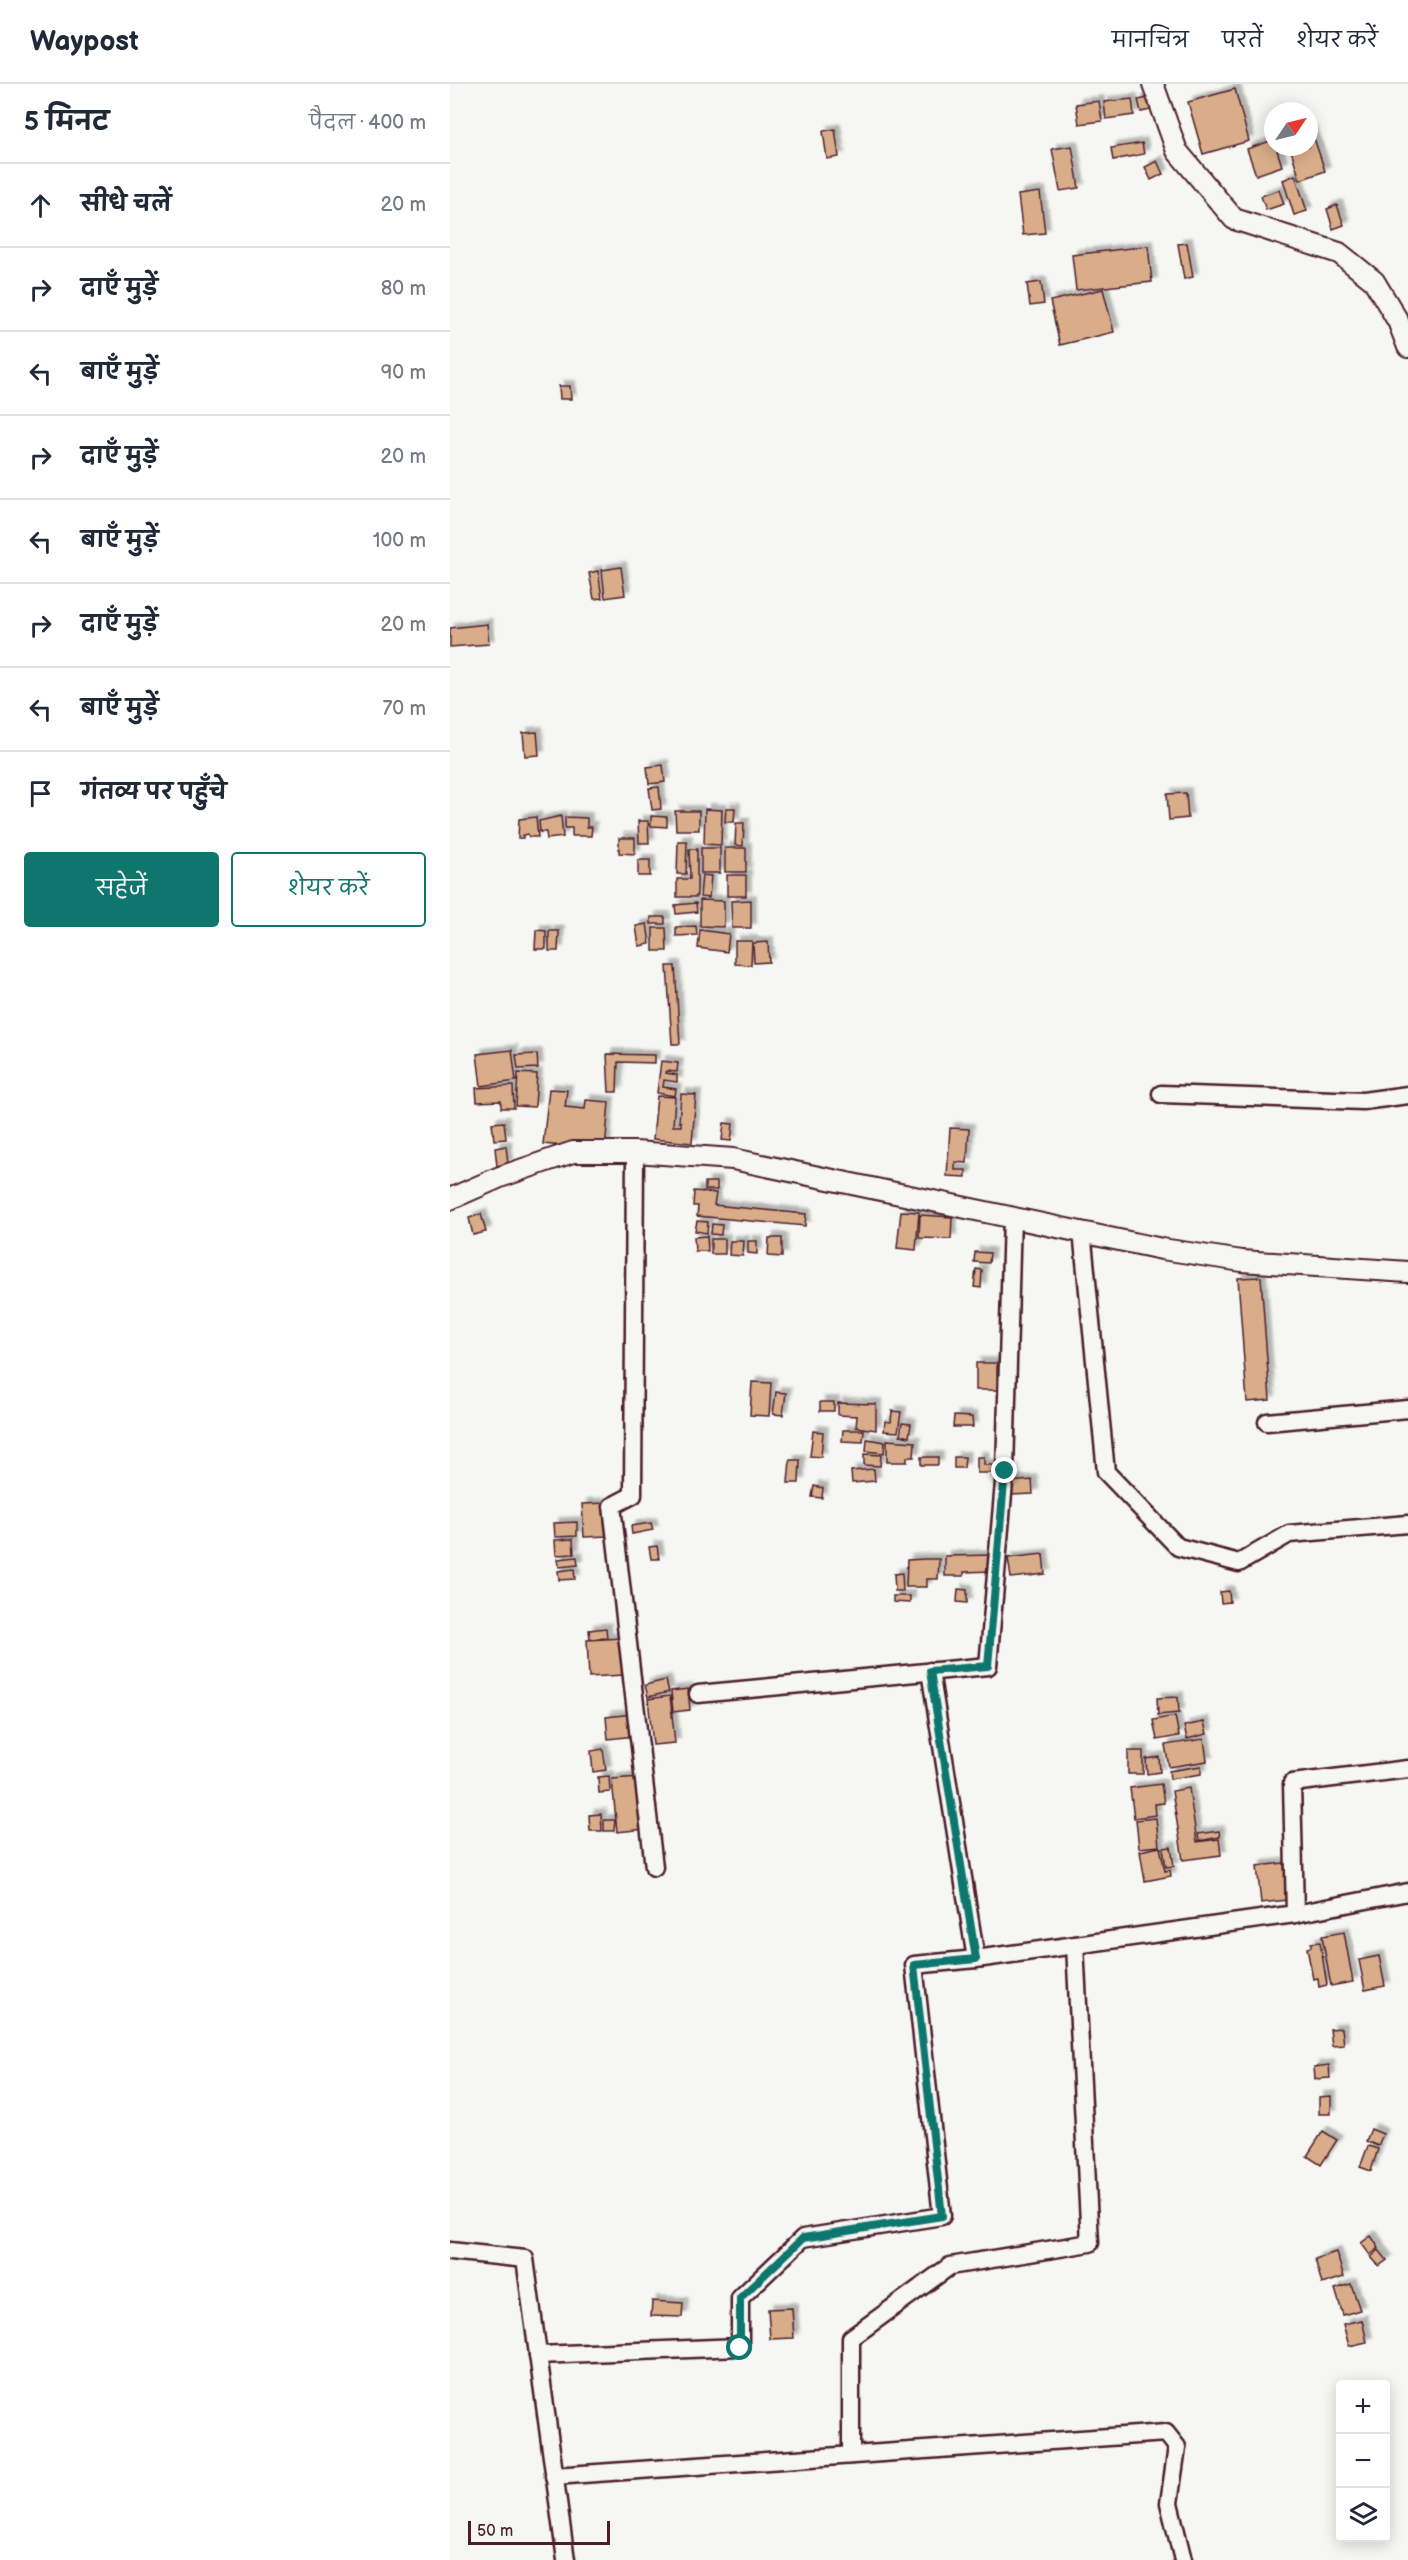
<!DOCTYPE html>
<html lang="hi">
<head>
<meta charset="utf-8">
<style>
	:root { --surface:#fff; --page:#f2f2f3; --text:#1f2937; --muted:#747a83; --line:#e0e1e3; --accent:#0f766e }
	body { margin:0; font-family:"Balsamiq Sans","Playpen Sans Deva",sans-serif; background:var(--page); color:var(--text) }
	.controls { position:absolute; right:18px; bottom:18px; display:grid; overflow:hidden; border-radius:6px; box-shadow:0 3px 15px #0003 }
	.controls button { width:54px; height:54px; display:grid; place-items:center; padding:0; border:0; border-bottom:2px solid var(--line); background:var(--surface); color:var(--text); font:30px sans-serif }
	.compass { position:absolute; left:814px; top:18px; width:54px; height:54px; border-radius:50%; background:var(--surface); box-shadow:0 3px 15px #0003; rotate:55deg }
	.scale { position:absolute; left:18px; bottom:15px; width:142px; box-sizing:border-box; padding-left:6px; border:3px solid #4a1f2b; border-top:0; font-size:16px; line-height:21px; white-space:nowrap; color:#4a1f2b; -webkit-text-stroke:4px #f6f6f2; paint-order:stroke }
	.stop { position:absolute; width:18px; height:18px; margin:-14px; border:4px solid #0f766e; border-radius:50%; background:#fff }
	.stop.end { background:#0f766e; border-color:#fff; box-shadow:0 2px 6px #0008 }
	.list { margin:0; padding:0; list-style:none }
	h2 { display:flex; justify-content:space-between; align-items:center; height:78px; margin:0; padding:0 24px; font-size:26px }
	h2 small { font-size:20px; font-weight:400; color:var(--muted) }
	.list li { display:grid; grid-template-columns:39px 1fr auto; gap:18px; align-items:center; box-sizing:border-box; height:84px; padding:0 24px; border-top:2px solid var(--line) }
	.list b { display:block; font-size:22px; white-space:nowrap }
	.list em { font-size:20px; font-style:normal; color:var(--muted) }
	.actions { display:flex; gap:12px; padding:18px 24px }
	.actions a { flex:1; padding:14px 0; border:2px solid var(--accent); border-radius:6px; text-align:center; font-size:21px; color:var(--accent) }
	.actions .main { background:var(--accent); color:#fff }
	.icon { flex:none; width:33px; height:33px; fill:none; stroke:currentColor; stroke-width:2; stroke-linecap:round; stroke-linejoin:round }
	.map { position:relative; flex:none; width:958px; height:2476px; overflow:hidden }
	header { display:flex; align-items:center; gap:36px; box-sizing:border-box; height:84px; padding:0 30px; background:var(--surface); border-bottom:2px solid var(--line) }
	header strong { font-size:28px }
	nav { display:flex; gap:33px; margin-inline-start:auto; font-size:21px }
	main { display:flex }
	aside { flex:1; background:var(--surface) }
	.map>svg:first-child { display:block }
</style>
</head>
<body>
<header>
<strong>Waypost</strong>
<nav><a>मानचित्र</a><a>परतें</a><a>शेयर करें</a></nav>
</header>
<main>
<aside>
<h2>5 मिनट<small>पैदल · 400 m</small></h2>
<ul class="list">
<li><svg class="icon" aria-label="ahead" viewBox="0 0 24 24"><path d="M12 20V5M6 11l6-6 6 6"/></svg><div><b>सीधे चलें</b></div><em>20 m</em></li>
<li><svg class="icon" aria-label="right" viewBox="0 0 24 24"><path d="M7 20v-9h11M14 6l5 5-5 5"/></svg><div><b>दाएँ मुड़ें</b></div><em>80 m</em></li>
<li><svg class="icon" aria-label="left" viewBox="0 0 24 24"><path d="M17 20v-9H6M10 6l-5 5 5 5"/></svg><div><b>बाएँ मुड़ें</b></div><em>90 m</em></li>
<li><svg class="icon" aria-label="right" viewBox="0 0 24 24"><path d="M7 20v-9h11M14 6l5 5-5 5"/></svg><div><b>दाएँ मुड़ें</b></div><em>20 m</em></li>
<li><svg class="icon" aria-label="left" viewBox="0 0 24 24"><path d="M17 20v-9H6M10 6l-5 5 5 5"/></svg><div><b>बाएँ मुड़ें</b></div><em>100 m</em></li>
<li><svg class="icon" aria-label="right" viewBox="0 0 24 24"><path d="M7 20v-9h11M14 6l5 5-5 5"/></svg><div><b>दाएँ मुड़ें</b></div><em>20 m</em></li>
<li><svg class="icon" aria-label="left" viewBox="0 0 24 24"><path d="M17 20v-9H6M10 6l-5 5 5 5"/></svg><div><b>बाएँ मुड़ें</b></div><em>70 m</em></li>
<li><svg class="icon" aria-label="arrive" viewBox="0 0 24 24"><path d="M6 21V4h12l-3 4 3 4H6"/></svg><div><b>गंतव्य पर पहुँचे</b></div></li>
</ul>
<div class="actions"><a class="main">सहेजें</a><a>शेयर करें</a></div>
</aside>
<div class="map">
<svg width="958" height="2476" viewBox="0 0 958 2476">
	<defs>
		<filter id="shadow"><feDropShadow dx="5" dy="-5" stdDeviation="1.5" flood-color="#0004"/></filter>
	</defs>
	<rect width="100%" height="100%" fill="#f6f6f2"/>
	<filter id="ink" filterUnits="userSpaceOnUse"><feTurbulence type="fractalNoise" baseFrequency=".0167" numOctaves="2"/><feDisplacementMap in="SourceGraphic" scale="12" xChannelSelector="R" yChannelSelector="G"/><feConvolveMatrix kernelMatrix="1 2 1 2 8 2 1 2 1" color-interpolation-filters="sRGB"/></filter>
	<g filter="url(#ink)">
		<!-- building -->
		<g fill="#d9ad8a" stroke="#4a1f2b" stroke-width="1.5" filter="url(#shadow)">
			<polygon points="785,5 799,57 753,70 738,18"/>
			<polygon points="698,14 701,26 691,28 688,16"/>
			<polygon points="682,15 684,31 656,35 654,18"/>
			<polygon points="649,17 652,37 629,40 626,20"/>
			<polygon points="385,45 389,73 377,75 373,47"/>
			<polygon points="862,48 875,87 850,96 840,63 859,63 859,49"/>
			<polygon points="823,56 823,63 826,63 832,82 806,91 797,65"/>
			<polygon points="692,59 694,70 663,76 661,64"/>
			<polygon points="622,62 629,104 610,107 602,65"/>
			<polygon points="707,77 713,90 701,96 695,83"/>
			<polygon points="845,91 857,127 844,131 833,96"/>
			<polygon points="829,106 834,120 816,126 811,112"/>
			<polygon points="590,108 595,149 573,151 568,111"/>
			<polygon points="887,121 894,141 883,145 877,125"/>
			<polygon points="737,159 743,193 734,195 728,160"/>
			<polygon points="698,162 702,198 626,206 622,171"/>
			<polygon points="591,198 594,220 580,222 577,200"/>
			<polygon points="653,205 664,248 610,261 600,217"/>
			<polygon points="109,302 120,302 121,315 110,315"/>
			<polygon points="171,483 175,511 155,514 152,486"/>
			<polygon points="148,487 152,514 144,515 139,489"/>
			<polygon points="37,540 39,560 0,563 0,544"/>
			<polygon points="87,648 89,671 75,672 73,649"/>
			<polygon points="213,681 215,698 199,700 197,683"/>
			<polygon points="209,703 211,725 202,726 199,704"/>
			<polygon points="736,709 738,734 719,736 717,710"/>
			<polygon points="276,724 285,724 284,738 275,738"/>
			<polygon points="255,725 272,726 271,761 254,760"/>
			<polygon points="225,727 249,727 249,746 226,746"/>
			<polygon points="111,732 113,753 97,755 96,748 90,748 89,737"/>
			<polygon points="201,732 217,733 217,743 201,742"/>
			<polygon points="86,733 88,753 79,753 78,750 73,751 73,754 68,754 69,735"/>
			<polygon points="115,733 137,734 137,743 142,743 141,752 122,752 122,744 115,744"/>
			<polygon points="188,737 198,737 199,759 189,759"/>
			<polygon points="286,739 294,739 293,762 285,761"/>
			<polygon points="169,754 185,754 185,770 169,769"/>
			<polygon points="228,757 237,757 236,790 227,790"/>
			<rect x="251" y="764" width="19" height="25"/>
			<rect x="275" y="764" width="21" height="24"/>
			<polygon points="239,765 247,765 247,813 227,813 227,795 240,795"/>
			<rect x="188" y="776" width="12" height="16"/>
			<polygon points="252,791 261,792 259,814 250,813"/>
			<rect x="277" y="791" width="19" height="21"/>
			<polygon points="250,816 274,817 274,843 250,842"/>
			<polygon points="301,816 301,844 282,844 281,817"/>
			<polygon points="246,819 247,828 226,830 225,821"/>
			<rect x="201" y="833" width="14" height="7"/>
			<polygon points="197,840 200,860 189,862 186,842"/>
			<polygon points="246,842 247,851 226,852 226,843"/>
			<polygon points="203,844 216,844 217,867 203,867"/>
			<polygon points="86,846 96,847 96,865 85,865"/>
			<polygon points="250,846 279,850 277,868 248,864"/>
			<polygon points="99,847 109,847 108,867 99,867"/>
			<polygon points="285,857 302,857 301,881 285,880"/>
			<polygon points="318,858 319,878 304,879 303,859"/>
			<polygon points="217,882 225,882 230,960 222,960"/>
			<polygon points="62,966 66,997 31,1002 27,970"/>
			<polygon points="87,970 88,984 68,985 66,971"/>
			<polygon points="157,970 205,971 205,979 168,978 167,1008 159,1008"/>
			<polygon points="211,977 228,979 227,988 216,987 215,989 227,991 227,998 214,996 213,1003 226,1005 225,1012 207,1009"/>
			<polygon points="68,989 87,990 85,1023 66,1022"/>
			<polygon points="63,1002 64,1024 51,1024 51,1017 27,1018 26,1004"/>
			<polygon points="99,1005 117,1006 115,1023 135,1025 136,1016 159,1018 155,1066 93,1060"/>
			<polygon points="231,1010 246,1011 242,1059 203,1055 207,1012 225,1013 223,1042 231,1042 231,1038 229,1038"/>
			<polygon points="54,1038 56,1055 44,1056 42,1039"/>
			<polygon points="274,1039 283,1040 281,1057 272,1056"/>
			<polygon points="500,1044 519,1045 517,1079 505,1078 505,1086 516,1086 516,1093 497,1092"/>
			<polygon points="56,1062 58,1080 47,1082 45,1064"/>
			<rect x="255" y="1098" width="12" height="8"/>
			<polygon points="244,1107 266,1109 264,1121 356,1130 355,1142 247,1132 248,1122 243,1122"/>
			<polygon points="451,1127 469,1128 466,1166 447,1164"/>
			<polygon points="31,1130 36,1148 23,1151 19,1134"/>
			<polygon points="470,1131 502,1133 501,1155 469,1154"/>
			<polygon points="247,1137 258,1138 257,1149 245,1147"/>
			<polygon points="262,1140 272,1141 271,1151 261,1150"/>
			<polygon points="257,1152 258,1167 245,1167 244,1153"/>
			<polygon points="319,1154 332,1154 332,1173 318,1172"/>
			<rect x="261" y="1155" width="14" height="15"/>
			<polygon points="280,1157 294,1157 293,1172 279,1171"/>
			<polygon points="298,1157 307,1157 307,1170 298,1169"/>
			<polygon points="525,1168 540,1169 539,1179 524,1178"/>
			<polygon points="526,1185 532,1186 531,1204 524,1203"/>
			<polygon points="811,1193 820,1316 797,1318 788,1194"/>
			<rect x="526" y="1279" width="21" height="27"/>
			<polygon points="302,1298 321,1299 319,1332 300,1331"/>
			<polygon points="326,1308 336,1309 333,1331 323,1330"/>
			<rect x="370" y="1318" width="14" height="9"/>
			<polygon points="388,1319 426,1320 426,1346 406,1343 407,1332 388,1331"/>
			<polygon points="442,1327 451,1328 448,1348 434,1347 435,1337 441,1338"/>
			<polygon points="504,1332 522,1333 523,1343 503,1343"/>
			<polygon points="452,1339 461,1340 459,1353 450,1351"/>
			<polygon points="393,1346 414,1346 413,1358 392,1357"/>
			<polygon points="363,1347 373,1348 371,1373 360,1372"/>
			<polygon points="417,1355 435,1358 434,1369 416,1367"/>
			<polygon points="437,1356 465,1358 464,1373 457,1373 457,1378 437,1378"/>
			<polygon points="414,1370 431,1371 430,1382 414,1381"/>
			<rect x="471" y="1373" width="17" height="8"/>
			<polygon points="504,1373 515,1373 514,1384 504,1384"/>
			<polygon points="527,1373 534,1373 534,1381 543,1381 544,1389 527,1389"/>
			<polygon points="340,1376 350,1376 349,1399 338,1399"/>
			<polygon points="424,1385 425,1397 402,1399 401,1387"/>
			<polygon points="582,1396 583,1410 560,1411 559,1398"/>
			<polygon points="364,1402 373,1404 372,1414 362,1413"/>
			<polygon points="156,1419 158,1452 134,1453 132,1420"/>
			<polygon points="127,1438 127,1452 105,1453 104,1439"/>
			<polygon points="201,1439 203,1446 182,1450 181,1442"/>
			<polygon points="123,1455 124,1470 106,1471 105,1456"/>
			<polygon points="207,1462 209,1475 201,1475 199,1463"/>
			<polygon points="593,1470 595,1490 561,1494 558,1474"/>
			<polygon points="543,1471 543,1487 514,1488 514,1492 495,1492 495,1472"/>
			<polygon points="127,1473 128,1481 109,1483 108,1475"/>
			<polygon points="475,1475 489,1475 488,1495 477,1495 477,1503 456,1503 457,1476"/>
			<polygon points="124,1485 125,1495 109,1496 108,1487"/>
			<polygon points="452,1489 453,1507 445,1507 444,1490"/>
			<polygon points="508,1505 517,1506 517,1519 507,1518"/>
			<polygon points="779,1507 780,1518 771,1519 770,1508"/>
			<polygon points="443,1512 460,1512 460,1519 443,1518"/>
			<polygon points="156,1544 157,1554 140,1555 139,1546"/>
			<polygon points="171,1554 173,1591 139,1593 137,1556"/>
			<polygon points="216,1596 219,1608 198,1613 195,1601"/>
			<polygon points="238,1605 240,1626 223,1628 221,1607"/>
			<polygon points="220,1612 225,1659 203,1661 198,1615"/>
			<polygon points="728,1613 729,1629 708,1631 707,1614"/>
			<polygon points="183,1630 185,1652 158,1655 156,1633"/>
			<polygon points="725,1632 729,1652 707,1656 703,1636"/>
			<polygon points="754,1638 757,1650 737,1655 734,1642"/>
			<polygon points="754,1655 757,1677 719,1683 715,1661"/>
			<polygon points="153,1665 156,1686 143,1688 141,1667"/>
			<rect x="678" y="1667" width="15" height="23"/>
			<polygon points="709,1673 710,1688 697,1690 696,1675"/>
			<polygon points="751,1682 751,1690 720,1695 719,1687"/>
			<polygon points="159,1692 160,1708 149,1709 148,1693"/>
			<polygon points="190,1693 195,1745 167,1748 162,1695"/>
			<polygon points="711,1700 714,1719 705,1720 706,1731 684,1734 680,1704"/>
			<polygon points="739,1704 747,1758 769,1755 771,1771 733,1776 722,1707"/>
			<polygon points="151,1730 152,1747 140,1747 139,1731"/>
			<polygon points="706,1734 709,1762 689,1764 686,1736"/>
			<polygon points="154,1736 165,1736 164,1747 154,1747"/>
			<polygon points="769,1747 770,1753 749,1757 748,1750"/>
			<polygon points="710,1763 715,1787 720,1786 721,1792 695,1797 690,1767"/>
			<polygon points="721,1763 724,1782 716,1783 713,1764"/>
			<polygon points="834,1779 837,1816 811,1819 807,1782"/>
			<polygon points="894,1848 903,1898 881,1902 872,1852"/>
			<polygon points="870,1858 877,1901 869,1903 868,1894 863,1895 857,1864 861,1863 861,1859"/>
			<polygon points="929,1872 935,1902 915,1906 909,1876"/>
			<polygon points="892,1944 894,1961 882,1962 880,1945"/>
			<polygon points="879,1981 880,1994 865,1995 864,1983"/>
			<polygon points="881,2012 881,2030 869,2030 869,2013"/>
			<polygon points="921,2045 933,2050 928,2062 916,2057"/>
			<polygon points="873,2047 887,2056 871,2081 857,2072"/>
			<polygon points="918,2062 928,2065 921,2087 910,2083"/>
			<polygon points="921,2152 929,2164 920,2171 911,2159"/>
			<polygon points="929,2166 937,2176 929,2182 921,2173"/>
			<polygon points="886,2168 894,2193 872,2200 865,2175"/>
			<polygon points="901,2200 910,2226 893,2231 885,2205"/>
			<polygon points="202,2217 233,2219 232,2233 201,2232"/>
			<polygon points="342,2224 344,2254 320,2255 318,2225"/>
			<polygon points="912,2236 917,2258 899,2262 893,2240"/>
		</g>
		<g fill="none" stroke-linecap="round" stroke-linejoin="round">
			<defs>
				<g id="minor">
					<polyline points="711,1010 913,1017 958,1011"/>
					<polyline points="185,1068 183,1411 162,1422 204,1783"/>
					<polyline points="632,1147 656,1388 728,1463 789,1479 839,1450 958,1440"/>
					<polyline points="817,1338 958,1325"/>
					<polyline points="480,1587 526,1875 845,1830"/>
					<polyline points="248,1610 538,1582 555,1387 562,1132"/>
					<polyline points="958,1685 842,1699 845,1830 958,1808"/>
					<polyline points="0,2167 75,2175 116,2476"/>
					<polyline points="88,2271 290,2263 290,2214 353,2154 492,2132 464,1881 526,1875"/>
					<polyline points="401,2371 401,2254 500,2182 640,2159 625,1861"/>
					<polyline points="104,2392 716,2349 727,2363 719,2419 733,2476"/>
				</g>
				<g id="tertiary">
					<polyline points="703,0 727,67 784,135 889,169 924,197 948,237 958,263"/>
					<polyline points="0,1115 50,1093 123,1068 185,1068 283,1075 712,1165 792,1177 958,1188"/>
				</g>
			</defs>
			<!-- minor casing -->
			<use href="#minor" stroke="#4a1f2b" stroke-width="21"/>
			<!-- tertiary casing -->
			<use href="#tertiary" stroke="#4a1f2b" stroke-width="24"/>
			<!-- minor -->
			<use href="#minor" stroke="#f6f6f2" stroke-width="16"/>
			<!-- tertiary -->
			<use href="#tertiary" stroke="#f6f6f2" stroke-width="20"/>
		</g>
	</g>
	<g fill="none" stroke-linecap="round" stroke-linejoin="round" filter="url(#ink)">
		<!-- route -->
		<polyline stroke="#0f766e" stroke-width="8" points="290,2264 290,2214 353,2154 492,2132 464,1881 526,1875 480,1587 538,1582 555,1387"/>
	</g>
</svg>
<div class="controls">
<button>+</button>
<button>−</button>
<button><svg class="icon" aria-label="layers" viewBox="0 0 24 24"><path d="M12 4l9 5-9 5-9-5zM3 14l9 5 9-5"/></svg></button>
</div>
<svg class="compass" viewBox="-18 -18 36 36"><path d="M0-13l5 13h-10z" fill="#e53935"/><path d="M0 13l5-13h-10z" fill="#747a83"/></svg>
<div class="scale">50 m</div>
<div class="stop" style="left:290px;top:2264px"></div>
<div class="stop end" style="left:555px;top:1387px"></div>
</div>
</main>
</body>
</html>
